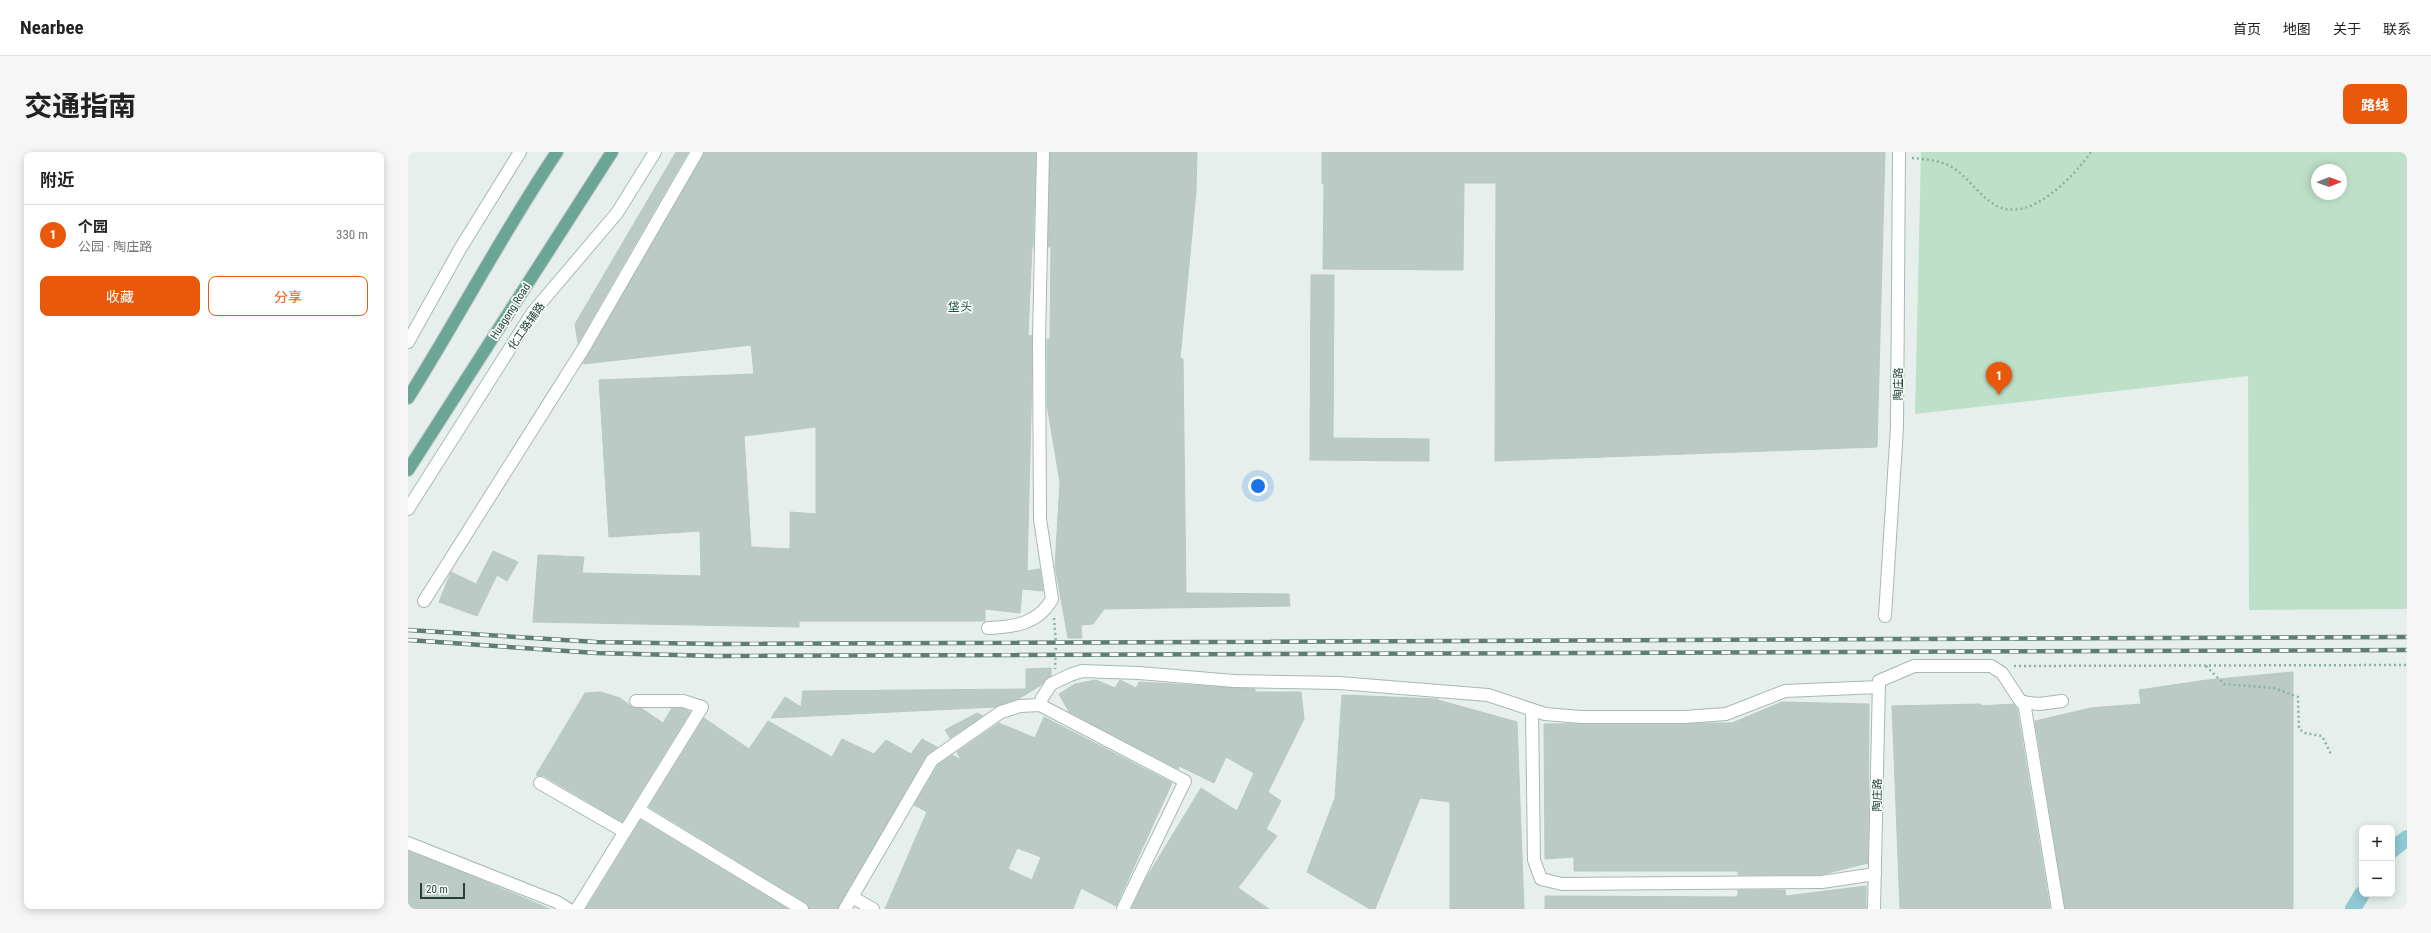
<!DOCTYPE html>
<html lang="zh">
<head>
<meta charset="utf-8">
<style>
	:root { --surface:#fff; --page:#f6f6f6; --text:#222; --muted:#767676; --line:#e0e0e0; --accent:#ea580c }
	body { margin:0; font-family:"Roboto Condensed","Noto Sans SC",sans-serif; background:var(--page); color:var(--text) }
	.controls { position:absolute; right:12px; bottom:12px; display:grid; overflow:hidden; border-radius:8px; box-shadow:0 2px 10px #0003 }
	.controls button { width:36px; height:36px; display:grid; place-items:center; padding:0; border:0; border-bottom:1px solid var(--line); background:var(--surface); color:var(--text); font:20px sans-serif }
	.compass { position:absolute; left:1903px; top:12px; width:36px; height:36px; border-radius:50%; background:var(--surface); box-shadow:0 2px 10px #0003; rotate:89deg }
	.scale { position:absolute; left:12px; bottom:10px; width:45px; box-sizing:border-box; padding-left:4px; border:2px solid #24423a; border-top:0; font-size:11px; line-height:14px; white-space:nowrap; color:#24423a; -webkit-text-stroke:3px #f7fbf9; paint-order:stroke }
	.you { position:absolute; left:850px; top:334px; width:14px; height:14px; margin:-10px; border:3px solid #fff; border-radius:50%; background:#1a73e8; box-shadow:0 0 0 6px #1a73e833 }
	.badge { display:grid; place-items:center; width:26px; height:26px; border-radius:50%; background:var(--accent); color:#fff; font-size:13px; font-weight:700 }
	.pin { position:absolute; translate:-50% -33px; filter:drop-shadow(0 1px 2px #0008) }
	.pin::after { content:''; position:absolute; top:21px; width:14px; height:12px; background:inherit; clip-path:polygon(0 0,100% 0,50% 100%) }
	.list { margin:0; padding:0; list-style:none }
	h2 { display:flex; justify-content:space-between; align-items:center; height:52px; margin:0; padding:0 16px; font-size:17px }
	h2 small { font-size:13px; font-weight:400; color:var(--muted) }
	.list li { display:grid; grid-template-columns:26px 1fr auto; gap:12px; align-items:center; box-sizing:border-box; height:60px; padding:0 16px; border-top:1px solid var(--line) }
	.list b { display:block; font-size:15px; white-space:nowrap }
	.list p { margin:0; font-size:13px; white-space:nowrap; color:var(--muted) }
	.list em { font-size:13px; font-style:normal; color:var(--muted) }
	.actions { display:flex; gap:8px; padding:12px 16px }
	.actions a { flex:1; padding:9px 0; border:1px solid var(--accent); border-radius:8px; text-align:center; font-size:14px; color:var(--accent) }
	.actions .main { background:var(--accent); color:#fff }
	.map { position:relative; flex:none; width:1999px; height:757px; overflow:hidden; border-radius:8px }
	header { display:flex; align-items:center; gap:24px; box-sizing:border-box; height:56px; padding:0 20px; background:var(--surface); border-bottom:1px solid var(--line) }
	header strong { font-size:19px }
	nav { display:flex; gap:22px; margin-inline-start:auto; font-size:14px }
	.intro { display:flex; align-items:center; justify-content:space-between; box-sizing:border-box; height:96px; padding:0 24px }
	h1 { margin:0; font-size:28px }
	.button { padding:10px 18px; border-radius:8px; background:var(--accent); color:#fff; font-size:14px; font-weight:700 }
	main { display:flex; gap:24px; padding:0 24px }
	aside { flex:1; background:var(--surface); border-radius:8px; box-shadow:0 2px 10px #0003 }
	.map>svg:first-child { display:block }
</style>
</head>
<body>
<header>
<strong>Nearbee</strong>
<nav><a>首页</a><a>地图</a><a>关于</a><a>联系</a></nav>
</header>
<div class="intro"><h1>交通指南</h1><a class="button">路线</a></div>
<main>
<aside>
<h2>附近<small></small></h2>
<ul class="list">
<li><span class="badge">1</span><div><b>个园</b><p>公园 · 陶庄路</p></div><em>330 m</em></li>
</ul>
<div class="actions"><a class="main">收藏</a><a>分享</a></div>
</aside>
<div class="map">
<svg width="1999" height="757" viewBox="0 0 1999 757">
	<rect width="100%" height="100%" fill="#e6efeb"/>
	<!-- green -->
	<path fill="#bfe0c8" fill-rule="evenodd" d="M1513,0H1999V457L1841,458L1840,224L1507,262ZM1909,18H1933V42H1909Z"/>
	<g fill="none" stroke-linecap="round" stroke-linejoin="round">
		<!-- canal -->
		<g stroke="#8ec9d4" stroke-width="16">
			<polyline points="1984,698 1999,686"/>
			<polyline points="1945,757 1954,742"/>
		</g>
	</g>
	<!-- building -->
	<g fill="#bbcac4" stroke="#b8c9c2" fill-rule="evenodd">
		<polygon points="268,0 280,0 170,191 167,172"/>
		<path d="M296,0H628L625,95H624L620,183L624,184V223L619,419L632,417L635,439L614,437L612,461L577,457V469H391V475L125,470L130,403L176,405L174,421L293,424L292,379L201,385L191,228L346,222L343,193L175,212ZM408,275V362L382,360V397L343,395L336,284Z"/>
		<polygon points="642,0 789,0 788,40 772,206 775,207 778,441 881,442 882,454 696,457 685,472 673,473 674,486 660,486 647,414 652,330 639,253 639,187 642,187 643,95 640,95"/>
		<polygon points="914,0 1477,0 1469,295 1087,309 1088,31 1056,31 1055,118 915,117 916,32 914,32"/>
		<polygon points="903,123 926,123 925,286 1021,287 1021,309 902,308"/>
		<polygon points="85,399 110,410 99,429 89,423 69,464 31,450 43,420 68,432"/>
		<polygon points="643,516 643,524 633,533 612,546 587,555 363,566 377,545 393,555 395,539 618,537 618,517"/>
		<polygon points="1885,520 1885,757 1657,757 1627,569 1683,556 1733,552 1731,538 1799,528"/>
		<polygon points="688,528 707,536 712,528 728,536 731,530 847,537 847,540 893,540 896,567 860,640 873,649 858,677 869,684 830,736 861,757 723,757 737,728 793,636 829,659 846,621 818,605 806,631 771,614 770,617 661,560 651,542 667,532"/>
		<polygon points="193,540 212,546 224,555 233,556 255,571 264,556 274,556 282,560 214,670 136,624 128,623 177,541"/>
		<polygon points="934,543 1030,547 1030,548 1109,570 1116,757 1042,757 1042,650 1012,646 967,757 962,757 899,720 927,646"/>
		<polygon points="1374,550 1461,552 1460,711 1412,723 1330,723 1330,719 1166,719 1166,705 1137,707 1136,572 1324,571"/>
		<polygon points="1573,552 1573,554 1606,552 1609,557 1642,757 1492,757 1484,554"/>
		<polygon points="569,561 575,564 542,586 537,578"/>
		<path d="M636,565L764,631L708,754L673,736L665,757H477L519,660L506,653L530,613L544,603L553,608L549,600L591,571L627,586ZM609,696L633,705L624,728L600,717Z"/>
		<polygon points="296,566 341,597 360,569 424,605 434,587 466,602 478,588 503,602 514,587 529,595 518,604 430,757 401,757 398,751 241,655"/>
		<polygon points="233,668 380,757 178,757"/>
		<polygon points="0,699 54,720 142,757 0,757"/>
		<polygon points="1458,734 1458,757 1137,757 1137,744 1327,745 1330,743 1330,738 1377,738 1378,744"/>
	</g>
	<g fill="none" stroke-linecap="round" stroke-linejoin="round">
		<defs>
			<g id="street">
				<polyline points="16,449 177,194 289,0"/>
				<polyline points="1477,464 1489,275 1491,0"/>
				<path d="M580,476C606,475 630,472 644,447L632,367L631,187L635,0"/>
				<polyline points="1616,550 1650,757"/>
				<polyline points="632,553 634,546 643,532 662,523 674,519 731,521 826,529 931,531 1080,543 1137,562 1173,565 1277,565 1318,562 1377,539 1471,535"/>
				<polyline points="1124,558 1126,708 1133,727 1154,732 1414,730 1467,722"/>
				<polyline points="132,631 217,680"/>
				<polyline points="231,658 394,757"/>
				<polyline points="0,691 149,750 160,757"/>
				<polyline points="444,745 465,757"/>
				<polyline points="169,757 294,555 275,549 228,549"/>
				<polyline points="437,757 524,608 593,560 612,554 632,553 777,629 715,757"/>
				<polyline points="1466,757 1471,529 1506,514 1583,514 1594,521 1613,550 1631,552 1654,549"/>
			</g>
			<g id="secondary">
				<polyline points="0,190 52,97 112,0"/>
				<polyline points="0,357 125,160 209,61 247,0"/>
			</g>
			<g id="primary">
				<path d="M0,246C51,165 95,80 149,0"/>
				<polyline points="0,318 204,0"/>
			</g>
		</defs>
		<!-- street casing -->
		<use href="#street" stroke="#a8b8b2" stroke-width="14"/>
		<!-- secondary casing -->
		<use href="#secondary" stroke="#a4bbb3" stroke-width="14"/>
		<!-- primary casing -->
		<use href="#primary" stroke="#c2cac8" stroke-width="14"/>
		<!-- path -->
		<g stroke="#86b3a5" stroke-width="2.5" stroke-dasharray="2 3" stroke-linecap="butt">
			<path d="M1504,6C1516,7 1529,8 1540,13C1559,22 1570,44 1589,54C1623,71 1666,24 1683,0"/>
			<polyline points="646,466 648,492 647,517"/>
			<polyline points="1606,514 1999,513"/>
			<polyline points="1798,514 1816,532 1866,536 1890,545 1891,577 1897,581 1914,584 1923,602"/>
		</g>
		<!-- street -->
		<use href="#street" stroke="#fff" stroke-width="12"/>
		<!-- secondary -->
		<use href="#secondary" stroke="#fff" stroke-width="12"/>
		<!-- primary -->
		<use href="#primary" stroke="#6aa596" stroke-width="12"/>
		<defs>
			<g id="rail">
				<polyline points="0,478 188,490 308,492 1999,485"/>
				<polyline points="0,488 188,501 308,504 1999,498"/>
			</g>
		</defs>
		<!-- rail casing -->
		<use href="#rail" stroke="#5f7d75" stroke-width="4.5"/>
		<!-- rail -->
		<use href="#rail" stroke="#f7fbf9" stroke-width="3" stroke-dasharray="9" stroke-linecap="butt"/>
	</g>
	<g text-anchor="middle" stroke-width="3.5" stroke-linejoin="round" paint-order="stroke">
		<!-- street labels -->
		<g font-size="11" fill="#24423a" stroke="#f7fbf9">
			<text transform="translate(102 159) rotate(-57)" y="4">Huagong Road</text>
			<text transform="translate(118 174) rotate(-55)" y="4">化工路辅路</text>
			<text transform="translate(1490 232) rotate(-90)" y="4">陶庄路</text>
			<text transform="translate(1469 643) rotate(-89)" y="4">陶庄路</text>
		</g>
		<!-- neighbourhood labels -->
		<g font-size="12" fill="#1f5548" stroke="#f7fbf9">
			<text x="552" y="159">垡头</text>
		</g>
	</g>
</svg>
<div class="controls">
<button>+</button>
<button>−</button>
</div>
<svg class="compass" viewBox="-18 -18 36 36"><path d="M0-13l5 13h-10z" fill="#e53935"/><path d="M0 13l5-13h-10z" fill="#767676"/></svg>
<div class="scale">20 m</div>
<div class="you"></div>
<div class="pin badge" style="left:1591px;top:243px">1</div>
</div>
</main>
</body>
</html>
